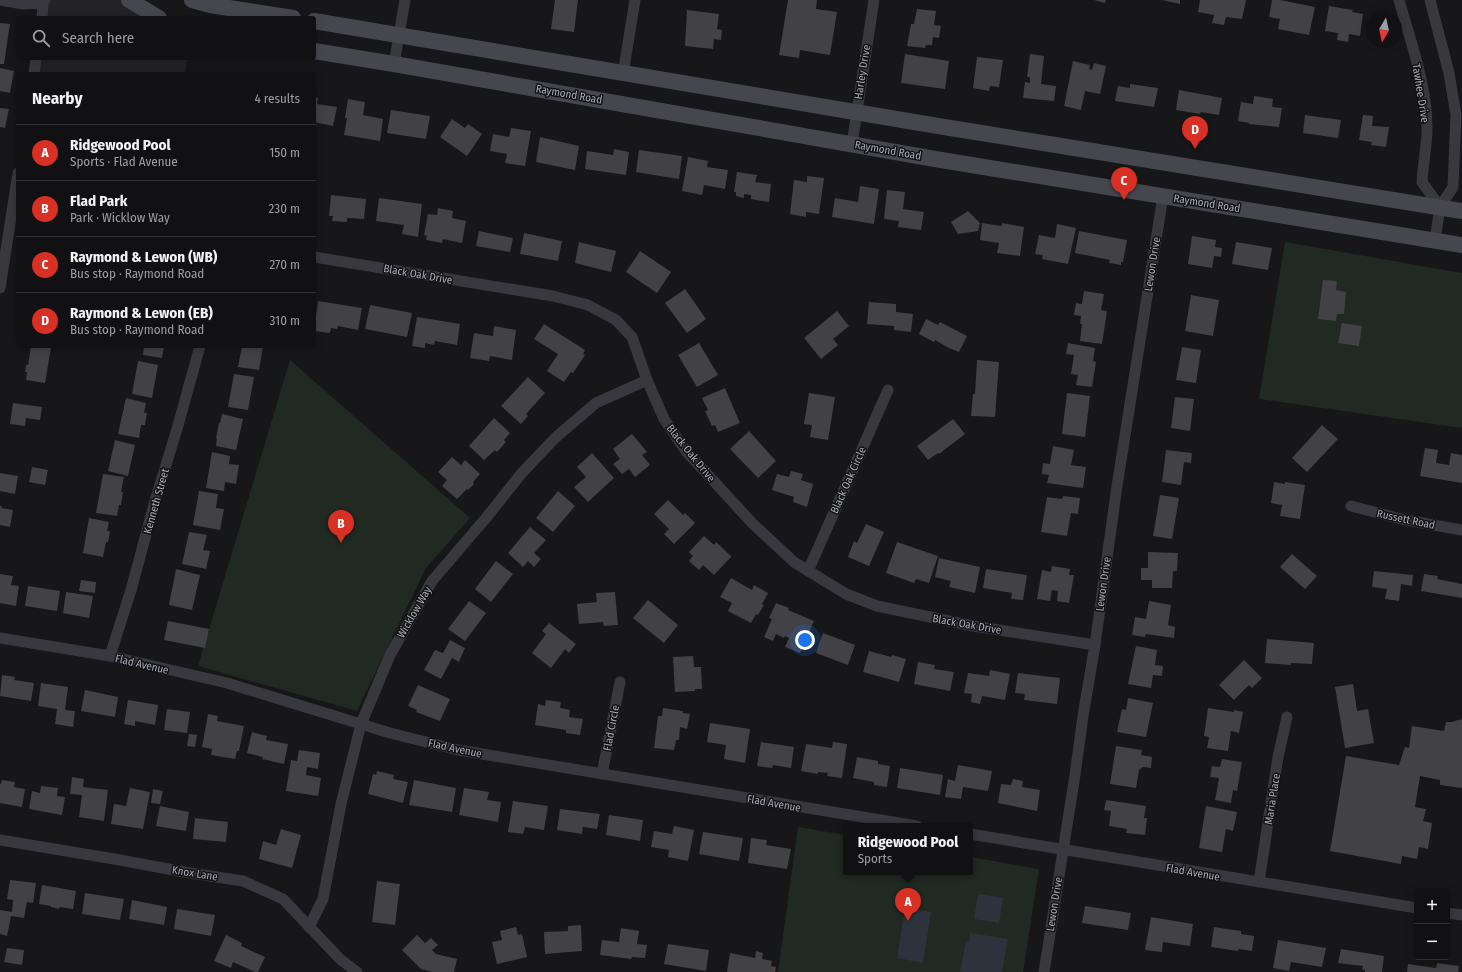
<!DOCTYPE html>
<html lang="en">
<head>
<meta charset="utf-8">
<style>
	:root { --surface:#111113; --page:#1e1f21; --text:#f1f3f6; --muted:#9c9da0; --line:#303133; --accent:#d93025 }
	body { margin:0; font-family:"Fira Sans Condensed",sans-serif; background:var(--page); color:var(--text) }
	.controls { position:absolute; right:12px; bottom:12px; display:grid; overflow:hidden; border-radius:4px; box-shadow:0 2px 10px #0003 }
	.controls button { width:36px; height:36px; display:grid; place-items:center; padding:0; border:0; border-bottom:1px solid var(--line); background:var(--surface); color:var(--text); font:20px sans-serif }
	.compass { position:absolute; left:1366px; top:12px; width:36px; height:36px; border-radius:50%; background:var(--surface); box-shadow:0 2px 10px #0003; rotate:189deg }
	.you { position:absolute; left:805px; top:640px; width:14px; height:14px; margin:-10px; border:3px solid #fff; border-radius:50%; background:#1a73e8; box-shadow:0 0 0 6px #1a73e833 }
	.badge { display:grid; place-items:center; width:26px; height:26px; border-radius:50%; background:var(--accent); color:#fff; font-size:13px; font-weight:700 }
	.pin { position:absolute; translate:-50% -33px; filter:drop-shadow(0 1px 2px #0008) }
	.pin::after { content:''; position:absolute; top:21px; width:14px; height:12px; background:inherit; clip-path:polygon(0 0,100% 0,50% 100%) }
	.popup { position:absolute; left:843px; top:823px; width:130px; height:52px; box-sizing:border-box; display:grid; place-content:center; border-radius:4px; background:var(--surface); filter:drop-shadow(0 1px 3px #0005); font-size:13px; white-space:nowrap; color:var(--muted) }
	.popup b { font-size:15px; color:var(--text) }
	.popup::after { content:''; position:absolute; left:50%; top:100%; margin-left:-8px; border:8px solid transparent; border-top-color:var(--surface) }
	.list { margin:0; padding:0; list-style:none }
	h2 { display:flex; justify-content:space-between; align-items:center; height:52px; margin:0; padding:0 16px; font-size:17px }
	h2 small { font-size:13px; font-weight:400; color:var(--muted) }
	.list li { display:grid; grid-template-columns:26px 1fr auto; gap:12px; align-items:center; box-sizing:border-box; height:56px; padding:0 16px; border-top:1px solid var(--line) }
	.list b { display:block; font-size:15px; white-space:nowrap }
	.list p { margin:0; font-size:13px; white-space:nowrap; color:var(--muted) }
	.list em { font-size:13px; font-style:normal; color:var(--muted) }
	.icon { flex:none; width:22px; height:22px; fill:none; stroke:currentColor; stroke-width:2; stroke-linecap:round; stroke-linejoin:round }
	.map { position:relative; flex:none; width:1462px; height:972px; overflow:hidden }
	.search { position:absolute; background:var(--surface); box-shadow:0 2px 10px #0003; left:16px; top:16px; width:300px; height:44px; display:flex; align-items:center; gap:10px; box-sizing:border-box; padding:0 14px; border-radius:4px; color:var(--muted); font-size:15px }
	.panel { position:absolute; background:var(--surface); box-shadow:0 2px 10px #0003; left:16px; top:72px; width:300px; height:276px; border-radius:4px }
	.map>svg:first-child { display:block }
</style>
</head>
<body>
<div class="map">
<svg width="1462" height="972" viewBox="0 0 1462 972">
	<rect width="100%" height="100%" fill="#171719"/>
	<!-- built -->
	<g fill="#232326">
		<polygon points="45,0 129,0 159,18 42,18"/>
		<polygon points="36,58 187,58 185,74 34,74"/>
	</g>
	<!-- green -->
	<g fill="#212923">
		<polygon points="1285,242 1462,273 1462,428 1259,399"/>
		<polygon points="290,360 470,518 426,568 357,711 198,666"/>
		<polygon points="798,827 846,835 846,872 970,872 970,857 1039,869 1023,972 778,972"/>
	</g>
	<!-- water -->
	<g fill="#2d333c">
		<polygon points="978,894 1003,898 999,923 974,919"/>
		<polygon points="905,908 931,912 923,963 897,958"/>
		<polygon points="970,933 1008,939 1002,972 960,972 966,941 969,942"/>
	</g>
	<!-- building -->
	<g fill="#414146">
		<polygon points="555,0 578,0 574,32 551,29"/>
		<polygon points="788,0 817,0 816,9 837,12 830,55 800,50 799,58 779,55"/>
		<polygon points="1094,0 1106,0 1105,3"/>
		<polygon points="1162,0 1180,0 1180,4"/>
		<polygon points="1200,0 1246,0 1242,19 1226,17 1224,25 1212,23 1214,15 1198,12"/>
		<polygon points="1272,0 1280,0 1315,7 1309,35 1278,29 1280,19 1269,17"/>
		<polygon points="1329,6 1353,10 1352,12 1363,14 1360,36 1349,34 1348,42 1337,40 1338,33 1325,31"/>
		<polygon points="917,9 936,11 934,25 941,26 939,38 933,37 932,45 926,45 925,48 907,46 911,24 914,24"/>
		<polygon points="687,10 719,14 717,29 722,30 721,40 714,39 713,49 685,46"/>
		<polygon points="0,23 10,24 4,64 0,64"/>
		<polygon points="905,54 949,61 945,89 901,83"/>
		<polygon points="1030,54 1044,56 1041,84 1056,86 1054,101 1023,98 1025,82 1030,83 1030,77 1027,77"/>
		<polygon points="977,57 1003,60 999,87 990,86 989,91 973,88"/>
		<polygon points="1073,61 1090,65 1089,69 1092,70 1094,63 1106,66 1100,94 1085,91 1081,110 1064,106"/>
		<polygon points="0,68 14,71 10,93 0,91"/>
		<polygon points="1130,84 1158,88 1154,107 1115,101 1118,86 1130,88"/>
		<polygon points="1179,90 1222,98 1219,115 1201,112 1200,114 1176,110"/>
		<polygon points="1254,96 1273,99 1272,107 1282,108 1279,127 1249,124 1249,123 1238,121 1241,102 1253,104"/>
		<polygon points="314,97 318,98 317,104 337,107 333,126 314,122"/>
		<polygon points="348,99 365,102 363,115 383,119 380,141 344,135 347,118 345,118"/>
		<polygon points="0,108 9,109 5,128 0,127"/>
		<polygon points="391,110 430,116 426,139 387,133"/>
		<polygon points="1305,115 1341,120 1338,138 1303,133"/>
		<polygon points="1363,115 1373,116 1372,126 1389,127 1386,147 1371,145 1372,142 1359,140"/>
		<polygon points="452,119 465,128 468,124 482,134 467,156 440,137"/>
		<polygon points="511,128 531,131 525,166 505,163 507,154 490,151 493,134 509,137"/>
		<polygon points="540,137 579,146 575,170 536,162"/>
		<polygon points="614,149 629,152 626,175 585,169 587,151 613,155"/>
		<polygon points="639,150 682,156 679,179 636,172"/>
		<polygon points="688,157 708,161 707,167 728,170 725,189 704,185 702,195 682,191"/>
		<polygon points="737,172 757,175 755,182 771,184 769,202 751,199 751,195 744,194 744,198 736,196 736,192 734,192"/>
		<polygon points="807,176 824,178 819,214 806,212 806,217 790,214 794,180 807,182"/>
		<polygon points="860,186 879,189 874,224 832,217 835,198 858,202"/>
		<polygon points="887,190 905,192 903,209 924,212 921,230 898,227 899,221 884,219"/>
		<polygon points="331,195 366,199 364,219 347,218 347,222 332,221 333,216 329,216"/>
		<polygon points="379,198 422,204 418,237 402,234 404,225 376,221"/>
		<polygon points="438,208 453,211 452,218 466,221 462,243 443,239 442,243 426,240 427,236 424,235 428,214 437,215"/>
		<polygon points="968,211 980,223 978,231 958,234 951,222"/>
		<polygon points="982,223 1002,226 1002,223 1024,227 1020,256 997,253 999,243 980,240"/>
		<polygon points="1057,224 1076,228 1068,264 1042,259 1043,255 1035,254 1039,235 1055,238"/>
		<polygon points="479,231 513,238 510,252 476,246"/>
		<polygon points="1079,231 1127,240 1123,262 1121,262 1121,265 1109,263 1110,260 1075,253"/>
		<polygon points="524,233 562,241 558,261 520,254"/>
		<polygon points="1192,236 1216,240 1215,247 1222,248 1221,257 1214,256 1212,268 1188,264"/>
		<polygon points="579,242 616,251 611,272 575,263"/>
		<polygon points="1236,242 1272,248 1268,270 1232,264"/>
		<polygon points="640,251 671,272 657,293 626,272"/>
		<polygon points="1323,280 1337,281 1336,290 1346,292 1344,314 1337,314 1336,321 1318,319"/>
		<polygon points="685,289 706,319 687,333 665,303"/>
		<polygon points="1084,291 1104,294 1101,310 1107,311 1102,344 1080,341 1082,324 1080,324 1081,316 1074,315 1076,303 1082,304"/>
		<polygon points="1191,295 1219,300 1213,336 1185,331"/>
		<polygon points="318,301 362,308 358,330 338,326 337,329 331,328 330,333 314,331"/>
		<polygon points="869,302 896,304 896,312 913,314 911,332 894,330 894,326 867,324"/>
		<polygon points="370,305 412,313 407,337 365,329"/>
		<polygon points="837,311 849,326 833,339 838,345 821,359 804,338"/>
		<polygon points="417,317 460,324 457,345 435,341 434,345 425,343 425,348 412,346"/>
		<polygon points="926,319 938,325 940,322 967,336 959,352 949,348 935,340 934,342 919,334"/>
		<polygon points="1342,323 1362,326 1359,346 1338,343"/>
		<polygon points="544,324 585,350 583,354 585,355 573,373 571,372 564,382 547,371 558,354 534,339"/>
		<polygon points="494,326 516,330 512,360 490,356 489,361 470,358 474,333 493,336"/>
		<polygon points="699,343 718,375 697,387 678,355"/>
		<polygon points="1068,343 1095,348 1093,361 1096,362 1092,387 1076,385 1078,375 1071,374 1074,355 1066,354"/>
		<polygon points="31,346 51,348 45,383 26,380 27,372 25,372 26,365 28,365"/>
		<polygon points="144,346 166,346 166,348 164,347 162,358 143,355"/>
		<polygon points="242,346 263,346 259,370 238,367"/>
		<polygon points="1182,347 1201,350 1196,383 1176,380"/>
		<polygon points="977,360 999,362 995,417 971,416 973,394 975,394"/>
		<polygon points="138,361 158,365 152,398 132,394"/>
		<polygon points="234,374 254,377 248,410 228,407"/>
		<polygon points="528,377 545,393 526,414 528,416 521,424 501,406"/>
		<polygon points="725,388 740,423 718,432 715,425 712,426 705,411 708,410 702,398"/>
		<polygon points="809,393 835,397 828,440 810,437 812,425 804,424"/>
		<polygon points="1067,393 1090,396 1085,437 1062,434"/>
		<polygon points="1175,397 1194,399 1190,431 1171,428"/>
		<polygon points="126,398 146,403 144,413 147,413 145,425 141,425 139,438 118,434"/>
		<polygon points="13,403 42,407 40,420 26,418 25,426 10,424"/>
		<polygon points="222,414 243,419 236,450 216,446 217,438 216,438 219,423 220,423"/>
		<polygon points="494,418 510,433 504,440 506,442 497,452 495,450 484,460 469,446"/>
		<polygon points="953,419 965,434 939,454 938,453 928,460 917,446"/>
		<polygon points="1322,425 1338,439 1307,472 1292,458"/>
		<polygon points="749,431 776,461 758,478 730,449"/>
		<polygon points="632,434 647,452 642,455 650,465 635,477 629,469 622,474 613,464 620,459 613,449"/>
		<polygon points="115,440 135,445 128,476 108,471"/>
		<polygon points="1053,446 1074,450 1071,465 1086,467 1083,488 1047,483 1049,475 1042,474 1043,463 1050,464"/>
		<polygon points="1425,448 1438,450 1436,463 1449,465 1451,453 1462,455 1462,483 1420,476"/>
		<polygon points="1166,450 1192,453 1191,463 1184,462 1181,485 1162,482"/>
		<polygon points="212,452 230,456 229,464 239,465 236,484 225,482 224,491 206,488"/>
		<polygon points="592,453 614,478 588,502 574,487 586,477 577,467"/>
		<polygon points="452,457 461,465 465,460 480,474 473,482 474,484 468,490 467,489 457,499 442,486 447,480 438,472"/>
		<polygon points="32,467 48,470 45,485 29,482"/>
		<polygon points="791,471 803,474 801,480 813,484 807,507 793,502 794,497 772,490 777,474 789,477"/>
		<polygon points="0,473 18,476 15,494 0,491"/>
		<polygon points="103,474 124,477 121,492 123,492 121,505 119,505 117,516 96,513"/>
		<polygon points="1274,482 1285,484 1285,482 1305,485 1300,519 1280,516 1282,505 1271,503"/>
		<polygon points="199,491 218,494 216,508 224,509 220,530 193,525"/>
		<polygon points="558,491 575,506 553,532 536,518"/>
		<polygon points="1160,495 1179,498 1172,539 1153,536"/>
		<polygon points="1063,496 1080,498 1078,514 1071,513 1067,536 1041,532 1047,497 1062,499"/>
		<polygon points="668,500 683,515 685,513 695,523 674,544 664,534 669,529 654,514"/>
		<polygon points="0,506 2,506 1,508 13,510 10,527 0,525"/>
		<polygon points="89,518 109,522 107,531 110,531 108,542 106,542 103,557 83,553"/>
		<polygon points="866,524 884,532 869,566 848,557 854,541 857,543"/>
		<polygon points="530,527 546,540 534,553 541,559 534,567 528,561 523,567 508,553"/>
		<polygon points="189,532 207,535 203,550 210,551 206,569 182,564"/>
		<polygon points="704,536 714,545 716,542 731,556 731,557 714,575 703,565 699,570 689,561 693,556 689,552"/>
		<polygon points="897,542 938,556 929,583 916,579 914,583 886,573"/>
		<polygon points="1148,552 1178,553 1177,571 1173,571 1172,588 1152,588 1152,580 1141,580 1141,568 1148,568"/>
		<polygon points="1292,554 1317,576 1305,589 1280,567"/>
		<polygon points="939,558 980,567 975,593 949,587 951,581 935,577"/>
		<polygon points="496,561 513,574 491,602 475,589"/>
		<polygon points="1052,566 1070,569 1069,575 1074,575 1069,603 1057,601 1058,591 1052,590 1050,601 1037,599 1042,570 1051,572"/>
		<polygon points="176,569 200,575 192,610 169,605"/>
		<polygon points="986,569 1027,575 1023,600 1011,599 1012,593 983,588"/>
		<polygon points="1374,571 1413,575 1412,586 1401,584 1399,601 1385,599 1387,589 1372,587"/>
		<polygon points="0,574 13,576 11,585 19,586 16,606 0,603"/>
		<polygon points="1424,574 1438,576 1437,579 1462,584 1462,598 1421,591"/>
		<polygon points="731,578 752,590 754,585 768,593 762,604 764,605 758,615 756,614 751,623 728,611 732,603 720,597"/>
		<polygon points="81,580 96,582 95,593 79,591"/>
		<polygon points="28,586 60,591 57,611 25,606"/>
		<polygon points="66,592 93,596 89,618 63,613"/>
		<polygon points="615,592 618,625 604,626 603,622 579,624 577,604 597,602 596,593"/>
		<polygon points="648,600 678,625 664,643 633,618"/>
		<polygon points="469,601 486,613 465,641 448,629"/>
		<polygon points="1149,601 1171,605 1168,625 1175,627 1174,638 1146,634 1145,637 1132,635 1135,617 1146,619"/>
		<polygon points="776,603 789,608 788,610 814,621 800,653 785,647 789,638 785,636 784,638 776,634 773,641 764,637 772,619 769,618"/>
		<polygon points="168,621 209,629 205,648 164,640"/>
		<polygon points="549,623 576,644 569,653 565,649 551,668 532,653 546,634 542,631"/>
		<polygon points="823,633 855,645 848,665 816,653"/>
		<polygon points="1267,639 1314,643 1312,664 1291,663 1291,665 1265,663"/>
		<polygon points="450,640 465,648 459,662 452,658 441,679 424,670 435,650 443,653"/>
		<polygon points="1136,646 1157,650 1155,665 1163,666 1162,676 1153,675 1151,688 1128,684"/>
		<polygon points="869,651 891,657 892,655 906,659 899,682 863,672"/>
		<polygon points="693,656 694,667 701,667 702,689 695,689 695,691 675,692 673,657"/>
		<polygon points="1244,660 1262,678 1252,688 1249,685 1234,700 1219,685"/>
		<polygon points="918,662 935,665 934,669 954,672 950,691 914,684"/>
		<polygon points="990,670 1010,674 1005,700 982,696 980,704 971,702 972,694 964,693 968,673 989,676"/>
		<polygon points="1018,673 1060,678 1057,704 1024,700 1025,694 1015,693"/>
		<polygon points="2,675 15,677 14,680 34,683 31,701 0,696"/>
		<polygon points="41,683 68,687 65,710 75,711 73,727 55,724 57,709 38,706"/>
		<polygon points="1353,684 1357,711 1368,709 1374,743 1345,748 1335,687"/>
		<polygon points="418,685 450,699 440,721 416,712 417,710 408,706"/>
		<polygon points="85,690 118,697 115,717 81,711"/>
		<polygon points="1128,698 1153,703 1146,737 1117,732 1122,709 1126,710"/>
		<polygon points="128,700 158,705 155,725 135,721 135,726 124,724"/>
		<polygon points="546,700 561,702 560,708 570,710 569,717 583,719 580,735 566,733 566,730 535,725 538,704 545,706"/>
		<polygon points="663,708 683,711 683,713 690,714 687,729 680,727 679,740 676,740 674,750 654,748 658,716 662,716"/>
		<polygon points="1208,708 1234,712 1234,710 1243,712 1239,733 1231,731 1228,751 1207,748 1209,737 1204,736"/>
		<polygon points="167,709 190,712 187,733 164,730"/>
		<polygon points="208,714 218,716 217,721 244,726 239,751 237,751 235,759 211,755 212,749 202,747"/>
		<polygon points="1462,719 1462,788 1440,785 1440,780 1420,776 1415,807 1426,809 1423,821 1432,823 1428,849 1419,847 1417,859 1402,856 1401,864 1330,851 1346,756 1399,765 1405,747 1409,748 1412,726 1444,731 1446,722 1452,722"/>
		<polygon points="710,723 750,729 745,763 724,759 726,745 707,742"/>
		<polygon points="252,732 267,736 266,740 288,744 284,764 262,759 263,757 247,753"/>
		<polygon points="189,734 197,735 195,747 187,746"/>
		<polygon points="761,742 794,747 791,768 773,765 772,768 757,766"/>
		<polygon points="833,742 847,744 842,778 827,776 828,773 818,772 818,774 801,771 806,744 832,748"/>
		<polygon points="1116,746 1142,750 1141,755 1152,757 1151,768 1143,767 1139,770 1136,788 1110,784"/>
		<polygon points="299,750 320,753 318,769 307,767 306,775 321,778 318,796 286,791 291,760 297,761"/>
		<polygon points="857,757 878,761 878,764 890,766 887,787 874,785 874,782 853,778"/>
		<polygon points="1222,759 1242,762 1237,791 1233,790 1231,803 1215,800 1219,778 1210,777 1212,766 1220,767"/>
		<polygon points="958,765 992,771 988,791 963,787 961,799 945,797 948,779 955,781"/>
		<polygon points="900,768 943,775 940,795 897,788"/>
		<polygon points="377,771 394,775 393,779 408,782 403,803 368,794 373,774 376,775"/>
		<polygon points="72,777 84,779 83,787 108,790 104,821 79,817 82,795 70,794"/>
		<polygon points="1013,779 1023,781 1022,787 1040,790 1037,811 998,803 1001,784 1011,785"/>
		<polygon points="2,780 15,782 14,787 25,789 22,807 0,803 0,784 1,784"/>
		<polygon points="414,780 456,788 452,812 409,805"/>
		<polygon points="41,786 58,788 57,796 65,797 62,815 29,809 32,791 40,793"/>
		<polygon points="130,788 150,792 143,829 111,824 114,804 126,806"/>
		<polygon points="464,788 489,792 487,800 501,802 498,822 459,815"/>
		<polygon points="153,789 163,791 160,804 151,803"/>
		<polygon points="1106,800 1146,806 1144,818 1147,818 1145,835 1126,833 1127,829 1109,826 1111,811 1104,810"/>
		<polygon points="513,801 548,806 544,830 525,827 523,834 508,832"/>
		<polygon points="160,806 189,812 186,831 156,826"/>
		<polygon points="1206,806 1237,812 1233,831 1226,829 1222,852 1199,848"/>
		<polygon points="560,809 600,814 597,829 583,827 582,834 557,830"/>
		<polygon points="609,815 643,820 640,841 606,835"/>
		<polygon points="195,818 228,822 226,842 193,839"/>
		<polygon points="674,826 694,830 688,861 668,857 669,850 651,847 654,831 672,834"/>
		<polygon points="281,829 301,835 292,868 259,859 263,841 276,845"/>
		<polygon points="703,832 743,838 739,861 699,854"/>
		<polygon points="751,838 767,840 766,845 791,849 787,869 748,863"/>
		<polygon points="10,880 36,883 33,903 27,902 24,918 11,916 7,936 0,934 0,910 12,912 13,900 7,899"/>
		<polygon points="377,881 400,884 395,925 372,922"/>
		<polygon points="42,885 76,891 73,909 60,907 59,909 51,907 51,906 39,904"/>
		<polygon points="85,893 124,899 120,920 82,914"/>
		<polygon points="132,900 167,907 164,925 129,919"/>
		<polygon points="1085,906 1131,913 1128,930 1082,923"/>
		<polygon points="177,909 215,915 211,936 174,929"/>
		<polygon points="1151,917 1193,924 1190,946 1163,942 1162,952 1145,950"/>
		<polygon points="581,925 582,951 545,954 544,932 568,931 568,926"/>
		<polygon points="516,927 518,935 522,934 527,957 497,964 492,942 502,940 500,931"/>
		<polygon points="1214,927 1241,931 1241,934 1254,936 1252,951 1239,949 1238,951 1211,947"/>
		<polygon points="621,928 639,931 637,944 647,945 645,958 632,957 631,959 600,955 602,940 619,942"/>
		<polygon points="226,935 242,943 241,946 265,957 258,972 255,972 233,962 231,968 214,961"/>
		<polygon points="417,935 425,943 431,938 438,945 432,950 436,954 457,959 454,972 432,972 421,969 402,950"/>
		<polygon points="1278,940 1326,948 1322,967 1291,962 1289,971 1273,968"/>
		<polygon points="668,944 709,950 706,971 664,964"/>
		<polygon points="7,948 24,950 22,965 4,962"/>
		<polygon points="1341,949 1384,956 1382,972 1365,972 1365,970 1362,969 1363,966 1338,963"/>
		<polygon points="756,951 763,953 762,959 772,961 771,966 776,967 775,972 727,972 730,953 755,958"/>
		<polygon points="1437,963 1459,966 1458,972 1407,972 1408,964 1436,968"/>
	</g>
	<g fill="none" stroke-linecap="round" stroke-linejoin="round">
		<!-- minor -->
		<g stroke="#38383e" stroke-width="11">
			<polyline points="0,0 23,4 43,3"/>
			<path d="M1399,0C1411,43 1428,88 1427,133C1426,149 1423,166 1422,182L1440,207"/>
			<polyline points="1430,0 1449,73 1456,115 1453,187 1440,207 1435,240"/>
			<polyline points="42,18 43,3 45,0"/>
			<polyline points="394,64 405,0"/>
			<polyline points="34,74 36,58"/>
			<polyline points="623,74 635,0"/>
			<polyline points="852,144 874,0"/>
			<polyline points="314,257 553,296 588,305 616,320 632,337 647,380 664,419 686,451 753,524 794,562 846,594 877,606 973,626 1095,645"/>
			<polyline points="0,288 18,173"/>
			<polyline points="1351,506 1401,519 1462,530"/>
			<polyline points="808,571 888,390"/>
			<polyline points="0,638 110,656 227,683 390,733 458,750 917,826"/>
			<polyline points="110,656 131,590 155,501 177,429 200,346"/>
			<polyline points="602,774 620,682"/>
			<polyline points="970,834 1417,908"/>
			<polyline points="0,840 120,860 184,872 243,881 283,899 340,959 357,972"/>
			<polyline points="1259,882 1278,757 1287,717"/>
			<polyline points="1447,913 1462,915"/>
			<polyline points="309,927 323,899 341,804 361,724 390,655 432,581 486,518 521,474 555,438 596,403 647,380"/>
			<polyline points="1044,972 1075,775 1083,716 1095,645 1117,486 1163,196"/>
		</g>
		<!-- secondary -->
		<g stroke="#46474e" stroke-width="16">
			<polyline points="129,0 159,18"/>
			<polyline points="192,0 210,5 293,18"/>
			<polyline points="314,21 938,126 1462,211"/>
			<polyline points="314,51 394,64 935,159 1462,245"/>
		</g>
	</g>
	<g text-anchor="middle" stroke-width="3" stroke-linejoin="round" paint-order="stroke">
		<!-- street labels -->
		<g font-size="11" fill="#a9acb8" stroke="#121214">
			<text transform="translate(862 72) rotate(-81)" y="4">Harley Drive</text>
			<text transform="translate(1421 93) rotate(81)" y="4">Tawhee Drive</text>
			<text transform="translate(569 94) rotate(10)" y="4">Raymond Road</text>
			<text transform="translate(888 150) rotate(10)" y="4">Raymond Road</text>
			<text transform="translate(1207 203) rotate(9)" y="4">Raymond Road</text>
			<text transform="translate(1152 264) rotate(-81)" y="4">Lewon Drive</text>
			<text transform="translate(418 274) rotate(10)" y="4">Black Oak Drive</text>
			<text transform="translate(691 453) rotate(51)" y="4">Black Oak Drive</text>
			<text transform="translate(848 480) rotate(-66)" y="4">Black Oak Circle</text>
			<text transform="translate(156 501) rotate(-74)" y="4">Kenneth Street</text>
			<text transform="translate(1406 519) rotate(12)" y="4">Russett Road</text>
			<text transform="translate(1103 584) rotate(-82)" y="4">Lewon Drive</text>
			<text transform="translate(414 612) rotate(-60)" y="4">Wicklow Way</text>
			<text transform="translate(967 624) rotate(10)" y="4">Black Oak Drive</text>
			<text transform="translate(142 664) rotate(13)" y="4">Flad Avenue</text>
			<text transform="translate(611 728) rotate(-79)" y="4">Flad Circle</text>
			<text transform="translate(455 748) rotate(12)" y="4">Flad Avenue</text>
			<text transform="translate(1272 799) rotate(-81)" y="4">Maria Place</text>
			<text transform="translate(774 803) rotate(10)" y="4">Flad Avenue</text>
			<text transform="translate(1193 872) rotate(10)" y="4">Flad Avenue</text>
			<text transform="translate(195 873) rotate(9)" y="4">Knox Lane</text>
			<text transform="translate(1054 904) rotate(-81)" y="4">Lewon Drive</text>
		</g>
	</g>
</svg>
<div class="controls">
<button>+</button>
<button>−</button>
</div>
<svg class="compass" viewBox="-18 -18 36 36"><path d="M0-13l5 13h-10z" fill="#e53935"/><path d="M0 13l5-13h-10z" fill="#9c9da0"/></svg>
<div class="you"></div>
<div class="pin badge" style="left:908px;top:921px">A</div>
<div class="popup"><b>Ridgewood Pool</b>Sports</div>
<div class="pin badge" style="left:341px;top:543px">B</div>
<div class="pin badge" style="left:1124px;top:200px">C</div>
<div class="pin badge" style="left:1195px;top:149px">D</div>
<div class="search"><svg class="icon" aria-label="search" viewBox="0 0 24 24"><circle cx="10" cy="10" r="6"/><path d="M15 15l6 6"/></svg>Search here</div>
<section class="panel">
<h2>Nearby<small>4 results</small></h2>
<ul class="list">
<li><span class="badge">A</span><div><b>Ridgewood Pool</b><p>Sports · Flad Avenue</p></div><em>150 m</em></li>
<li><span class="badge">B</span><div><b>Flad Park</b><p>Park · Wicklow Way</p></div><em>230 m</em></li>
<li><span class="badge">C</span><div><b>Raymond &amp; Lewon (WB)</b><p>Bus stop · Raymond Road</p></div><em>270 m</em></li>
<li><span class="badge">D</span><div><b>Raymond &amp; Lewon (EB)</b><p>Bus stop · Raymond Road</p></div><em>310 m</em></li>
</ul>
</section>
</div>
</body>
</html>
